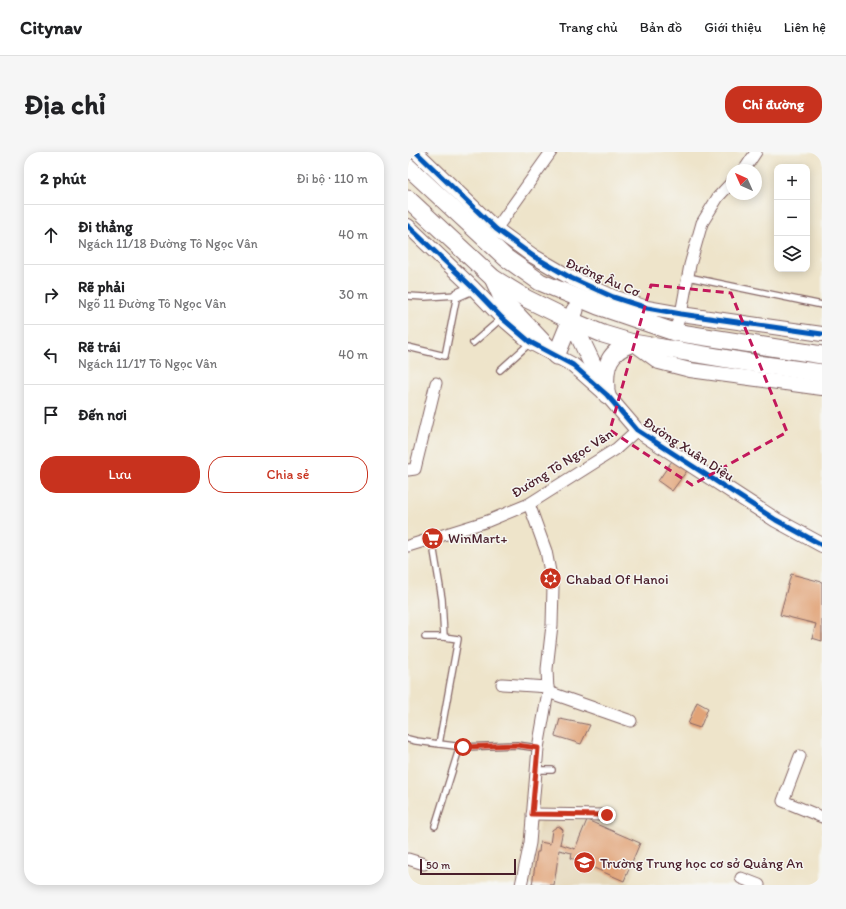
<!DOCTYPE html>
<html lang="vi">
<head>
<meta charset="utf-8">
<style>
	:root { --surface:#fff; --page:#f6f6f6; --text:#202124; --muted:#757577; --line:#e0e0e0; --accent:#c8321e }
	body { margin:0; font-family:Itim,sans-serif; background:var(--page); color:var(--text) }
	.controls { position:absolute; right:12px; top:12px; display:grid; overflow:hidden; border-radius:8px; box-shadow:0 2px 10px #0003 }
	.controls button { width:36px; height:36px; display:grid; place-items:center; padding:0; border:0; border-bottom:1px solid var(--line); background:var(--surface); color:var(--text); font:20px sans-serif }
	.compass { position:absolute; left:318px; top:12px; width:36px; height:36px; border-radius:50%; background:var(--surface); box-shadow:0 2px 10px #0003; rotate:315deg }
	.scale { position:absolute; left:12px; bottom:10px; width:96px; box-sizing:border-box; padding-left:4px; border:2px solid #4a1f2b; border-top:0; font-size:11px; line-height:14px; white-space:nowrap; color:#4a1f2b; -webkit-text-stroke:3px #f6f6f2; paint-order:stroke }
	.stop { position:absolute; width:12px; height:12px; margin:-9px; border:3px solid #c8321e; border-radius:50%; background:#fff }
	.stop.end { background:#c8321e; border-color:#fff; box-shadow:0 1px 4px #0008 }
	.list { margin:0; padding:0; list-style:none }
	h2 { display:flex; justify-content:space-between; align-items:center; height:52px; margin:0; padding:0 16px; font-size:17px }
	h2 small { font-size:13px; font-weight:400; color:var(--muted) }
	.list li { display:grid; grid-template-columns:26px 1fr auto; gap:12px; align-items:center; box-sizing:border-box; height:60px; padding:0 16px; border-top:1px solid var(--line) }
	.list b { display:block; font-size:15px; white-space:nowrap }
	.list p { margin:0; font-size:13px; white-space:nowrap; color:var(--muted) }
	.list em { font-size:13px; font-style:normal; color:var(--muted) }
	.actions { display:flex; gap:8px; padding:12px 16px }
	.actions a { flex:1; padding:9px 0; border:1px solid var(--accent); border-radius:16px; text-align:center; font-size:14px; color:var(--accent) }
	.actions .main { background:var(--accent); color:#fff }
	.icon { flex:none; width:22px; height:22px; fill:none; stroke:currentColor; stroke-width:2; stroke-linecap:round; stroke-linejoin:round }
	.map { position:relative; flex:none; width:414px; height:733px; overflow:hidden; border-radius:16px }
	header { display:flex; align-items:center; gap:24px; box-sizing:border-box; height:56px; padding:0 20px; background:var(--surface); border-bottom:1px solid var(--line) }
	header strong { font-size:19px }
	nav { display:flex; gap:22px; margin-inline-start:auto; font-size:14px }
	.intro { display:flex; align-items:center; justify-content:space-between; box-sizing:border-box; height:96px; padding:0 24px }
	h1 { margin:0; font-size:28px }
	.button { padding:10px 18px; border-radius:16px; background:var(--accent); color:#fff; font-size:14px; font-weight:700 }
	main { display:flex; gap:24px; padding:0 24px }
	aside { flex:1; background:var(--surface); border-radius:16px; box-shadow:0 2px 10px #0003 }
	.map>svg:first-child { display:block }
</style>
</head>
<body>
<header>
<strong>Citynav</strong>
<nav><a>Trang chủ</a><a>Bản đồ</a><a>Giới thiệu</a><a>Liên hệ</a></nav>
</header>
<div class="intro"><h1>Địa chỉ</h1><a class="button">Chỉ đường</a></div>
<main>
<aside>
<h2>2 phút<small>Đi bộ · 110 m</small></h2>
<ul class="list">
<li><svg class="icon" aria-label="ahead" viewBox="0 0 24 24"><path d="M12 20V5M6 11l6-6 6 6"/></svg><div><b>Đi thẳng</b><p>Ngách 11/18 Đường Tô Ngọc Vân</p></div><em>40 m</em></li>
<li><svg class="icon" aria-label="right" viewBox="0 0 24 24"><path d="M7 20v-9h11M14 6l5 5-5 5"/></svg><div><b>Rẽ phải</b><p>Ngõ 11 Đường Tô Ngọc Vân</p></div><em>30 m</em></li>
<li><svg class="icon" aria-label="left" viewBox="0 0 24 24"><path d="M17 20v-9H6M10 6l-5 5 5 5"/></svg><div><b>Rẽ trái</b><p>Ngách 11/17 Tô Ngọc Vân</p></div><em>40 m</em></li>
<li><svg class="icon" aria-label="arrive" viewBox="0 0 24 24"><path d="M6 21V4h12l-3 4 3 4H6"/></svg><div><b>Đến nơi</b></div></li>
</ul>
<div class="actions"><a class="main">Lưu</a><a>Chia sẻ</a></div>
</aside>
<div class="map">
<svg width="414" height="733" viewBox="0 0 414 733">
	<rect width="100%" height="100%" fill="#f6f6f2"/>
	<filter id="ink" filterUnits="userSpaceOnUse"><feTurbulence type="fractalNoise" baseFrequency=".025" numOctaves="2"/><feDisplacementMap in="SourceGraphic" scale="8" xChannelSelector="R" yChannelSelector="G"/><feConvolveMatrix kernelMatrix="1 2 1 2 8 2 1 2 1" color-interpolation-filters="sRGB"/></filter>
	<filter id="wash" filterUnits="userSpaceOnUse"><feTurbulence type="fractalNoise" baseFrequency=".012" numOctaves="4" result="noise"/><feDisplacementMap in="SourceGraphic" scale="16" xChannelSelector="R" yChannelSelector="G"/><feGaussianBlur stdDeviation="0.9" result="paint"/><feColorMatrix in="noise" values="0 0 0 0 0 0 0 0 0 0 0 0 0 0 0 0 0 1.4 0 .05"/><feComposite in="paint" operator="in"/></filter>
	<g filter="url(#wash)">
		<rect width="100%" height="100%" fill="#eee4ca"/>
		<!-- built -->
		<polygon fill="#e4d6b7" points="194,667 238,688 220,733 119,733 132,668"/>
		<g id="blocks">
			<!-- building -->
			<g fill="#e1a377">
				<polygon points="266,306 281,316 264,339 250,329"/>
				<polygon points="383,422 414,430 414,489 404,486 408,472 372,463"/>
				<polygon points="289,550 300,556 292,576 280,572"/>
				<polygon points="152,567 182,573 173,592 147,584"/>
				<polygon points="179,668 232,691 216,729 163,706 164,701 151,698 146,733 124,733 129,700 131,700 132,690 142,692 144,678 150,674 153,676 155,678 152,692 167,697"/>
			</g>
		</g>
	</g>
	<g filter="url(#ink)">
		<use href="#blocks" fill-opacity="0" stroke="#836463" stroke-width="1"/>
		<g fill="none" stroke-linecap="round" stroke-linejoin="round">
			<defs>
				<g id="service">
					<polyline points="280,125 414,153"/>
					<polyline points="0,144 17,145 49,143 37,204 0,195"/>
					<polyline points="65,191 94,166"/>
					<polyline points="92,218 122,191"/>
					<polyline points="24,387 34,447 36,485"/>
					<polyline points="17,485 36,485 50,487 31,592"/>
					<polyline points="0,587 8,589 55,595 109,593 130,596"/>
					<polyline points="128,618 144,618"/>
					<polyline points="27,674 52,594"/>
				</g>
				<g id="minor">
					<polyline points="336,18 348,0"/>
					<polyline points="88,77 143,0"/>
					<polyline points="49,143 65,136"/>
					<polyline points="266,180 273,162 282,113 294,71 310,45 324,30"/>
					<polyline points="0,318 7,317 28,231"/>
					<polyline points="0,394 80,369 121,352 208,297 229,278"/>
					<polyline points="94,532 140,535"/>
					<polyline points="140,540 223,569"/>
					<polyline points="392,604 375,649 414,665"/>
					<polyline points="124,662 199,663"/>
					<polyline points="0,707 16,712"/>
					<polyline points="333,726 351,733"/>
					<polyline points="113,733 122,691 130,596 140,540 139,517 144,473 145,435 138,399 121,352"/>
				</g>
				<g id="tertiary">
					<polyline points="8,0 88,77 125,104 163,126 205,145 239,156 273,162 414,182"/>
					<polyline points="0,74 65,136 94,166 122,190 165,213 199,243 229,278 368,368 414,393"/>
					<polyline points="225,191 251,210 282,218 414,236"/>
				</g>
				<g id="primary">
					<polyline points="0,15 98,106 132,130 190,154 266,180 414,203"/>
					<polyline points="0,47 85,126 119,147 164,169 195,182 225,191 344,211 414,221"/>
					<polyline points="85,126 95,148 148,204 167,158"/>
					<polyline points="164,169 199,243"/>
					<path d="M198,237C196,213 201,199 225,191"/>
				</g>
			</defs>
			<!-- service casing -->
			<use href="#service" stroke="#836463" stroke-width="8"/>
			<!-- minor casing -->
			<use href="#minor" stroke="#836463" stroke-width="13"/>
			<!-- tertiary casing -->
			<use href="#tertiary" stroke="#836463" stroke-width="16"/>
			<!-- primary casing -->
			<use href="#primary" stroke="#836463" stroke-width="19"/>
			<!-- service -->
			<use href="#service" stroke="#fff" stroke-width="5.5"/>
			<!-- minor -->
			<use href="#minor" stroke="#fff" stroke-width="11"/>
			<!-- tertiary -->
			<use href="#tertiary" stroke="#fff" stroke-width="14"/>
			<!-- primary -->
			<use href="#primary" stroke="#fff" stroke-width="17"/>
			<defs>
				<g id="cycleway">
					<polyline points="8,0 88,77 125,104 163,126 205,145 239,156 273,162 414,182"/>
					<polyline points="0,74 65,136 94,166 122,190 165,213 199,243 229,278 368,368 414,393"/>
				</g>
			</defs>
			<!-- cycleway casing -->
			<use href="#cycleway" stroke="#f6f6f2" stroke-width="8"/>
			<!-- cycleway -->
			<use href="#cycleway" stroke="#0057b8" stroke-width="5"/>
		</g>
	</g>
	<g fill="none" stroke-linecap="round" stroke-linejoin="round" filter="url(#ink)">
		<!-- route -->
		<polyline stroke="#c8321e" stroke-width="5" points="55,595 109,593 130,596 124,662 199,663"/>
	</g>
	<!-- marked area -->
	<path fill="none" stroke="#c2185b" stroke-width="3" stroke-dasharray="8 5" stroke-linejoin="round" d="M243,133L323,141L379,280L284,333L202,278Z"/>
	<!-- icons -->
	<defs>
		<symbol id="supermarket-disc" viewBox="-11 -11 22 22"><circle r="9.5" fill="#c8321e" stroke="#f6f6f2"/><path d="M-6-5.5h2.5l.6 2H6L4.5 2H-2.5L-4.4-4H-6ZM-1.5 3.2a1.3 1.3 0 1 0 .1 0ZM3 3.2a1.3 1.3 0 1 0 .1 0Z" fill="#fff"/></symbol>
		<symbol id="synagogue-disc" viewBox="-11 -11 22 22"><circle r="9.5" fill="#c8321e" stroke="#f6f6f2"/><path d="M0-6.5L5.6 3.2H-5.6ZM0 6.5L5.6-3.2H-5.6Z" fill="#fff"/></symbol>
		<symbol id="school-disc" viewBox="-11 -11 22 22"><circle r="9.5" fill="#c8321e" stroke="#f6f6f2"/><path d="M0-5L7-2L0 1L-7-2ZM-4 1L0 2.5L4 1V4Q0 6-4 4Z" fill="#fff"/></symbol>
	</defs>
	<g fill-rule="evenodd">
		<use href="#supermarket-disc" x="12" y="374" width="25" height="25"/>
		<use href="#synagogue-disc" x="130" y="414" width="25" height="25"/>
		<use href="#school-disc" x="164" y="698" width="25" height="25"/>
	</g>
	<g text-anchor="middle" stroke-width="3" stroke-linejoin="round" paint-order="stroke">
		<!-- street labels -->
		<g font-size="14" fill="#4a1f2b" stroke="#f6f6f2">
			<text transform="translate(195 125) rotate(23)" y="5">Đường Âu Cơ</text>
			<text transform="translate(281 297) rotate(33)" y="5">Đường Xuân Diệu</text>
			<text transform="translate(154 311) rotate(-32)" y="5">Đường Tô Ngọc Vân</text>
		</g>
		<!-- poi labels -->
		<g font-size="14" fill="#4a1f2b" stroke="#f6f6f2" text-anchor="start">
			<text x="40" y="391">WinMart+</text>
			<text x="158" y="432">Chabad Of Hanoi</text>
			<text x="192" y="716">Trường Trung học cơ sở Quảng An</text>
		</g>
	</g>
</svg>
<div class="controls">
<button>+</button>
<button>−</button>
<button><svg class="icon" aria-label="layers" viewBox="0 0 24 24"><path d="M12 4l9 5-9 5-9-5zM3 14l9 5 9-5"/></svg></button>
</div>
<svg class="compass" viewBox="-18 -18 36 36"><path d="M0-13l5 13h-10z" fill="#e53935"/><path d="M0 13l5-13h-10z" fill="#757577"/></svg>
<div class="scale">50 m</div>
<div class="stop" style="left:55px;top:595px"></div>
<div class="stop end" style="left:199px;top:663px"></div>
</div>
</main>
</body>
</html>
